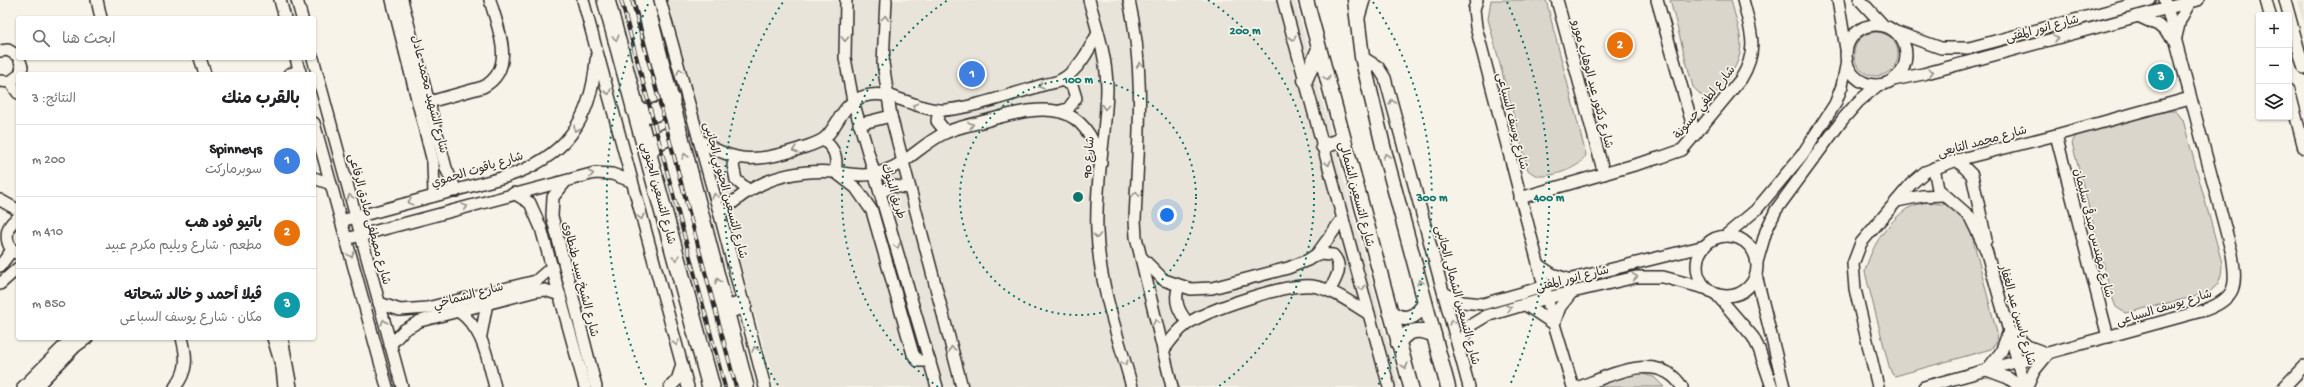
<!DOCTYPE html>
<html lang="ar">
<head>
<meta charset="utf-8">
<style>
	:root { --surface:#fff; --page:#f6f6f6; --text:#202124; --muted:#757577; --line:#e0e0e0; --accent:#d1495b }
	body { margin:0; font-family:"Gochi Hand","Playpen Sans Arabic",sans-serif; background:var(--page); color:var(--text); direction:rtl }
	.controls { position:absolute; right:12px; top:12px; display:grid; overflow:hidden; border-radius:4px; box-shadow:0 1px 3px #0004 }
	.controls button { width:36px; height:36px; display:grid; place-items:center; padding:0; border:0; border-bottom:1px solid var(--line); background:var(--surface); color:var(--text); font:20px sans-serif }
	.you { position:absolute; left:1167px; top:215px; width:14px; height:14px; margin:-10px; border:3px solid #fff; border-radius:50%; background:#1a73e8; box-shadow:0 0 0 6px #1a73e833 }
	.badge { display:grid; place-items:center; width:26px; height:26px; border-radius:50%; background:var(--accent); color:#fff; font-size:13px; font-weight:700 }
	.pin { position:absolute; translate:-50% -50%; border:2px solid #fff; box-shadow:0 1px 4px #0006 }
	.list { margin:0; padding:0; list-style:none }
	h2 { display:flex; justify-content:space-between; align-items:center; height:52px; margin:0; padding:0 16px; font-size:17px }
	h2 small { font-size:13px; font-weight:400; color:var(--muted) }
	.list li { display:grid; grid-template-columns:26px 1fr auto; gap:12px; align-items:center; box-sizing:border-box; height:72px; padding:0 16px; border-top:1px solid var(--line) }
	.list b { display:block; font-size:15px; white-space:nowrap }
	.list p { margin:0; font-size:13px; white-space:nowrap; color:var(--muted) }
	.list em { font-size:13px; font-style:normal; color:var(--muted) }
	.icon { flex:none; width:22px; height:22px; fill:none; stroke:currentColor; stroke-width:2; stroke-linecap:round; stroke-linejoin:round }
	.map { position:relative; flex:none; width:2304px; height:387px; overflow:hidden; direction:ltr }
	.search { position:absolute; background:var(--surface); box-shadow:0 1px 3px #0004; left:16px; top:16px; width:300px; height:44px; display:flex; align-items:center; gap:10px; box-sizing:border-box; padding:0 14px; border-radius:4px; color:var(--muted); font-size:15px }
	.panel { position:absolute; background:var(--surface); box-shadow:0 1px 3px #0004; left:16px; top:72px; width:300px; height:268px; border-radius:4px; direction:rtl }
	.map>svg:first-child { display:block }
</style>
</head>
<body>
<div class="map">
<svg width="2304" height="387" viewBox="0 0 2304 387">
	<rect width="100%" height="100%" fill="#f7f3e8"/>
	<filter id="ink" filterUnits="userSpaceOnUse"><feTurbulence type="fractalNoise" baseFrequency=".025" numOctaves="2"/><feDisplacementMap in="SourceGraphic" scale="8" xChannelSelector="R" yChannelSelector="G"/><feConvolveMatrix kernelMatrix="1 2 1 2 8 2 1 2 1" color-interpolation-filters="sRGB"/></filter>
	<g filter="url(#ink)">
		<!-- built -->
		<g fill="#e8e4da">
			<polygon points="668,0 1295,0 1400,387 775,387"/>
			<polygon points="2297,0 2304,0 2304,25"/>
		</g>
		<!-- green -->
		<g fill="#dad6cc" stroke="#82807c">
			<path d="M1491,0H1546L1586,155C1581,168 1552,177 1539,176C1535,175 1531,173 1528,170L1488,19Z"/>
			<path d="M1670,0H1731C1740,36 1750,50 1725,82C1719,90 1715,96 1704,98L1693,87Z"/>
			<circle cx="1876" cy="54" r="22"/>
			<path d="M2167,111H2176L2183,120L2222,263C2222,278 2219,286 2206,294L2125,313L2116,307L2112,297L2072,143L2076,135L2083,133Z"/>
			<path d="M1927,202L1955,206L1967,216L1997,333L1996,343L1991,349L1895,376L1892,374L1889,366L1865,272C1870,249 1885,226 1904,211C1910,206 1919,204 1927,202Z"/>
			<polygon points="1639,373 1654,377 1664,387 1600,387 1607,383"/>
		</g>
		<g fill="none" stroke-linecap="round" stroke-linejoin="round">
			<defs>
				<g id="minor">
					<polyline points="97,0 101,18"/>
					<polyline points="280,0 285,18"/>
					<polyline points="297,0 302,18"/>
					<polyline points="392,0 433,162 434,196"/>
					<polyline points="402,0 446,168 456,191"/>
					<polyline points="583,0 688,387"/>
					<polyline points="660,0 720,215 765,387"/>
					<polyline points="846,0 845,58 853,101 937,387"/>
					<polyline points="886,0 883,63 891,116 962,387"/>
					<path d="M1089,0C1097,29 1107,58 1107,89C1106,136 1095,183 1097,231C1099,284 1118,336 1132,387"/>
					<path d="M1129,0C1146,74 1138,145 1135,220L1136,237L1172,387"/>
					<polyline points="1283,0 1389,387"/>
					<polyline points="1477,0 1474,9 1476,27 1554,324 1573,387"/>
					<polyline points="1557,0 1604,174"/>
					<polyline points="1657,0 1695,134"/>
					<polyline points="1838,0 1846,49"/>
					<polyline points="1860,0 1883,25"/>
					<polyline points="2266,0 2270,15"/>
					<polyline points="2285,0 2304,69"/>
					<polyline points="2138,16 2158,25 2175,40"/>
					<polyline points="1359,17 1364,0"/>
					<circle cx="1876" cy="55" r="30"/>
					<polyline points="1896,32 1941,48 1969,48 2150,0"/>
					<polyline points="2176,37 2180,20 2190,2"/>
					<polyline points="0,51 8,50 18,56"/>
					<polyline points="1362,57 1378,67 1385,78 1469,387"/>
					<polyline points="19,58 22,67 20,74"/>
					<polyline points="200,58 205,74"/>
					<polyline points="296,58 300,74"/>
					<polyline points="313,58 402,387"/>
					<polyline points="289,74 300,71"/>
					<polyline points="1893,80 1923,74 2198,0"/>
					<polyline points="0,81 10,82 18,76"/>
					<polyline points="10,82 18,93"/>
					<polyline points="2289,90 2304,148"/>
					<path d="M422,104L483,87C517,69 498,29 490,0"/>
					<polyline points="939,110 937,121 946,132"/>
					<polyline points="1060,111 1068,109 1076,98 1072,85 1061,80"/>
					<polyline points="314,123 387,387"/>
					<polyline points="859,124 891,116"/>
					<polyline points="2056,135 2108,337"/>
					<path d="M699,140C736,164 758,162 799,149C808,146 820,143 826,137C840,122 843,102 865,96C891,89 912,108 938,110C961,112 1019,92 1043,85C1049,83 1056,83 1061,80C1078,71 1089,50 1098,33"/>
					<path d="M823,140C835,148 838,158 835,172L856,188L872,211L913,354L918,361H930"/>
					<polyline points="736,158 733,165 736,180 748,190"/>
					<polyline points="1957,160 1972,175 1986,240"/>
					<polyline points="1934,168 1938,189 1970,217 1986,250 2025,387"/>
					<polyline points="314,178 331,184"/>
					<polyline points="566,181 553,197 552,216 596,387"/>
					<polyline points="880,192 893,186 909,188"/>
					<polyline points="514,193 530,203 541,228 585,387"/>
					<path d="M1520,198L1662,157L1682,150L1688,143L1741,79C1759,50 1751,31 1743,0"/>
					<polyline points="0,200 18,210"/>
					<polyline points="1897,201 1922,196 1943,195"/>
					<path d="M720,215C750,182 789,169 834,172C852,174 866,178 884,171C908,163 923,143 945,133C959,126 977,124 992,119C1044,105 1084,99 1101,163"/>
					<path d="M18,218C3,227 4,246 18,254"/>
					<path d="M341,221L505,177C564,158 591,122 596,60"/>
					<polyline points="1725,236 1756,210 1802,155 1835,104 1842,86 1847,61"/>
					<circle cx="1727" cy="266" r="30"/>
					<polyline points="346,239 595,173 612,174 631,181"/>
					<path d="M1317,254L1333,255C1344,267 1336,279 1329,291"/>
					<polyline points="1141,257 1164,280 1191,289 1212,288 1288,268 1308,260 1317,254 1343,218"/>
					<polyline points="1757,262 1766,231 1776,210 1843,119 1858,102 1878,85"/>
					<polyline points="1538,265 1552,274 1567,279"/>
					<polyline points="0,266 12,250"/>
					<polyline points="1756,275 1784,387"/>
					<polyline points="0,284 18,268"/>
					<path d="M1179,286C1173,301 1179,312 1188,323"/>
					<polyline points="1444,293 1462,302 1483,304 1568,280 1705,246"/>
					<polyline points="1717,295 1753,337 1759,349 1772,387"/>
					<polyline points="379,303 400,310 427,308 536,281 552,267"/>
					<polyline points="1524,304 1554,324 1560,307 1572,292"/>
					<path d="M458,311C484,329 487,358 495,387"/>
					<polyline points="481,335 487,303"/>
					<polyline points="273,338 282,368 284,387"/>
					<polyline points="282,338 291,387"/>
					<polyline points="390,345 404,330 420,321 536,291 545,290 560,295"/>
					<polyline points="1459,347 1471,325 1486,316 1547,298 1636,277 1663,277 1708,289"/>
					<path d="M1163,351C1170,341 1177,331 1187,324C1209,309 1287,283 1312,286C1333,289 1351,303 1369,314"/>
					<polyline points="23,387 72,338"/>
					<polyline points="36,387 76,346 87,338"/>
					<path d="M175,387C188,371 187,357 182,338"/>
					<polyline points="670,387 677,380 682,365"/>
					<path d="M1579,387C1609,376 1659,349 1682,387"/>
					<polyline points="1878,387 1855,289 1853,264 1861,243 1911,184 1925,172 1957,160 2056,135 2190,98"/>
					<path d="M1924,387L2205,310C2237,298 2237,285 2232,254L2165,0"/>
					<polyline points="2021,387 2008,378 1987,370 2001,352 2009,331 2027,346 2048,354 2034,371 2027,387"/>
					<polyline points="2284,387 2304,366"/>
				</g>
				<g id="major">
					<polyline points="1306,0 1411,387"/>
					<polyline points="1355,0 1362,57 1384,150 1448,387"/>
					<polyline points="1305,80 1319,49"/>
					<polyline points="1323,146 1343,140"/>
					<path d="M1390,312C1404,323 1416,318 1425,303"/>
					<path d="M1398,343C1408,329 1419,328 1434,335"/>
				</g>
				<g id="highway">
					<polyline points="606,0 711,387"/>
					<polyline points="644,0 745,387"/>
					<path d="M635,109C649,117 664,113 671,99"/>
					<path d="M648,153C655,140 666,135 680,137"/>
					<polyline points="725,310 743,305"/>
				</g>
			</defs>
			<!-- minor casing -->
			<use href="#minor" stroke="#2b2b2b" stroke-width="14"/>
			<!-- major casing -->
			<use href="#major" stroke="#2b2b2b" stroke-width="17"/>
			<!-- highway casing -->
			<use href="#highway" stroke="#2b2b2b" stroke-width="20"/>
			<!-- minor -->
			<use href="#minor" stroke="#f7f3e8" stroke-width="11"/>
			<!-- major -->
			<use href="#major" stroke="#f7f3e8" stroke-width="14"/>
			<!-- highway -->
			<use href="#highway" stroke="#f7f3e8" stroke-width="17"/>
			<defs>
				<g id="rail">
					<polyline points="621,0 725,387"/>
					<polyline points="632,0 736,387"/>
				</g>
			</defs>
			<!-- rail casing -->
			<use href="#rail" stroke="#2b2b2b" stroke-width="4"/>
			<!-- rail -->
			<use href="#rail" stroke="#f7f3e8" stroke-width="2.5" stroke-dasharray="8" stroke-linecap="butt"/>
		</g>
		<!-- one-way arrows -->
		<defs><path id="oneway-chevron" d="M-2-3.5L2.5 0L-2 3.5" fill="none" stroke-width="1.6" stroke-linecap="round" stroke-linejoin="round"/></defs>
		<g stroke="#918f8a">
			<use href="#oneway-chevron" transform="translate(885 18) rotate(-86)"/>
			<use href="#oneway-chevron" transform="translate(616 38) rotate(75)"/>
			<use href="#oneway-chevron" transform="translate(1293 38) rotate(74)"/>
			<use href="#oneway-chevron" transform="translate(2056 38) rotate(-15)"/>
			<use href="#oneway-chevron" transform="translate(845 39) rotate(91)"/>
			<use href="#oneway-chevron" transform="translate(1140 65) rotate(-94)"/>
			<use href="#oneway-chevron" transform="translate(680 71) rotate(-106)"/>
			<use href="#oneway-chevron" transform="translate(1931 72) rotate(-15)"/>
			<use href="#oneway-chevron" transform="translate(1327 78) rotate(75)"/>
			<use href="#oneway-chevron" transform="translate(1041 86) rotate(163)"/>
			<use href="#oneway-chevron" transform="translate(608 92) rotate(74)"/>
			<use href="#oneway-chevron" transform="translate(1392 102) rotate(-105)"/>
			<use href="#oneway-chevron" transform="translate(915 106) rotate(-163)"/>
			<use href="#oneway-chevron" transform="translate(1105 107) rotate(94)"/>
			<use href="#oneway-chevron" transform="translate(971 125) rotate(-16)"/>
			<use href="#oneway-chevron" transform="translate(576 129) rotate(124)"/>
			<use href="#oneway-chevron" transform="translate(795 150) rotate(163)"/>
			<use href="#oneway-chevron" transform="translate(685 156) rotate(-105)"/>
			<use href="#oneway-chevron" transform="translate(1386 156) rotate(-106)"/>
			<use href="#oneway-chevron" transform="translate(1328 163) rotate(75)"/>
			<use href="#oneway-chevron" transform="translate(591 174) rotate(-12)"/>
			<use href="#oneway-chevron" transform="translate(1136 194) rotate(-87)"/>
			<use href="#oneway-chevron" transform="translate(715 196) rotate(-105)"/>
			<use href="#oneway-chevron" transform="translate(350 197) rotate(-105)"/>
			<use href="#oneway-chevron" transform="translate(410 202) rotate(165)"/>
			<use href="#oneway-chevron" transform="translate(465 207) rotate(-15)"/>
			<use href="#oneway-chevron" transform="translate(641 217) rotate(75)"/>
			<use href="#oneway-chevron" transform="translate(1097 236) rotate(87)"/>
			<use href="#oneway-chevron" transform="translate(897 246) rotate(73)"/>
			<use href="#oneway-chevron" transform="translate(351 255) rotate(74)"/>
			<use href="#oneway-chevron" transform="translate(676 258) rotate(75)"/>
			<use href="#oneway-chevron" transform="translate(1635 277) rotate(-8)"/>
			<use href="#oneway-chevron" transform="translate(718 281) rotate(-105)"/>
			<use href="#oneway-chevron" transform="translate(1420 282) rotate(-105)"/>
			<use href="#oneway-chevron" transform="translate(1362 288) rotate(75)"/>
			<use href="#oneway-chevron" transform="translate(1509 308) rotate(-16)"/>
			<use href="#oneway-chevron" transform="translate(384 322) rotate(-105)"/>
			<use href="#oneway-chevron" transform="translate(1156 322) rotate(-104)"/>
			<use href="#oneway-chevron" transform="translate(1452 322) rotate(-105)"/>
			<use href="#oneway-chevron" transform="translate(676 343) rotate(75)"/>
			<use href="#oneway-chevron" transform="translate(755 349) rotate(-105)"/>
			<use href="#oneway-chevron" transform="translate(952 349) rotate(-105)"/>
			<use href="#oneway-chevron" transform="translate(1125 363) rotate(75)"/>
			<use href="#oneway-chevron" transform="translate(1405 366) rotate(74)"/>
		</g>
	</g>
	<!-- distance rings -->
	<g fill="none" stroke="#0f766e" stroke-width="2" stroke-dasharray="2 4">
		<circle cx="1078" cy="197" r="118"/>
		<path d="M938 387A236 236 0 0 1 948 0M1208 0A236 236 0 0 1 1218 387"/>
		<path d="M778 385A354 354 0 0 1 783 2M1373 2A354 354 0 0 1 1378 385"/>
		<path d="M646 385A471 471 0 0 1 649 2M1507 2A471 471 0 0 1 1510 385"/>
	</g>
	<g text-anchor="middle" stroke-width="3.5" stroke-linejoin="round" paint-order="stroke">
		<!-- street labels -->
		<g font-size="12" fill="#2b2b2b" stroke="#f7f3e8">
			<text transform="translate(2042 28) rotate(-15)" y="4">شارع انور المفتى</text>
			<text transform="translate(1593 84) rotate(75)" y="4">شارع دكتور عبد الوهاب مورو</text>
			<text transform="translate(430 94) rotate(76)" y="4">شارع الشهيد محمد عادل</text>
			<text transform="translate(1704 102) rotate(-51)" y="4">شارع لطفي حسونة</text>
			<text transform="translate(1513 121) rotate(76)" y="4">شارع يوسف السباعى</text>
			<text transform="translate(1982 141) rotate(-15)" y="4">شارع محمد التابعى</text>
			<text transform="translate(1088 157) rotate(-85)" y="4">شارع 90</text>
			<text transform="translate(477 169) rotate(-17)" y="4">شارع ياقوت الحموي</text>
			<text transform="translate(726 190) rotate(75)" y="4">شارع التسعين الجنوبي الجانبى</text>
			<text transform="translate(894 191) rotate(73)" y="4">طريق البنوك</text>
			<text transform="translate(659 193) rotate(75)" y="4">شارع التسعين الجنوبي</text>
			<text transform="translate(1357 194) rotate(75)" y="4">شارع التسعين الشمالى</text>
			<text transform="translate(370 219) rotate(75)" y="4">شارع مصطفى صادق الرفاعى</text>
			<text transform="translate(2094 233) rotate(76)" y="4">شارع مهندس صدقى سليمان</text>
			<text transform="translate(1572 278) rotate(-14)" y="4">شارع انور المفتى</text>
			<text transform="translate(581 279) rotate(76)" y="4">شارع الشيخ سيد طنطاوى</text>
			<text transform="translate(468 295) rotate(-15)" y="4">شارع الشماخي</text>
			<text transform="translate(1458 295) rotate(75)" y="4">شارع التسعين الشمالى الجانبى</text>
			<text transform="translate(2164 307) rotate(-17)" y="4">شارع يوسف السباعى</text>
			<text transform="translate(2018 315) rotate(74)" y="4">شارع ياسين عبد الغفار</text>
		</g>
	</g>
	<circle cx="1078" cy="197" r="6" fill="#0f766e" stroke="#f7f3e8" stroke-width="2"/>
	<g font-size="12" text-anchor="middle" font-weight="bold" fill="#0f766e" stroke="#f7f3e8" stroke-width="3.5" stroke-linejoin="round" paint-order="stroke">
		<text x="1245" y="34">200 m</text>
		<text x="1078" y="83">100 m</text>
		<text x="1432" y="201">300 m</text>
		<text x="1549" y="201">400 m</text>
	</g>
</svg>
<div class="controls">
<button>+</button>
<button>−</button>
<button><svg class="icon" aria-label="layers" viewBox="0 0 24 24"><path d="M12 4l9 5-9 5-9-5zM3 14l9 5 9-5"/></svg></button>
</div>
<div class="you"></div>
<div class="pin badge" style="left:972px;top:74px;background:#3f7fe0">1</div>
<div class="pin badge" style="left:1620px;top:45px;background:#e8710a">2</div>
<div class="pin badge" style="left:2161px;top:77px;background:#0f9aa8">3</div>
<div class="search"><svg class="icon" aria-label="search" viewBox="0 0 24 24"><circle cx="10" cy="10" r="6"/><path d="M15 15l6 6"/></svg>ابحث هنا</div>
<section class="panel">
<h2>بالقرب منك<small>النتائج: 3</small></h2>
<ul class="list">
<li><span class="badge" style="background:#3f7fe0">1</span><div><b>Spinneys</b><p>سوبرماركت</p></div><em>200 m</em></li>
<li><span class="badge" style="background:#e8710a">2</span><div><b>باتيو فود هب</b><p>مطعم · شارع ويليم مكرم عبيد</p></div><em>410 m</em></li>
<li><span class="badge" style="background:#0f9aa8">3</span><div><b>ڤيلا أحمد و خالد شحاته</b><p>مكان · شارع يوسف السباعى</p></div><em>850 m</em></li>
</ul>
</section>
</div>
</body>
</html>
